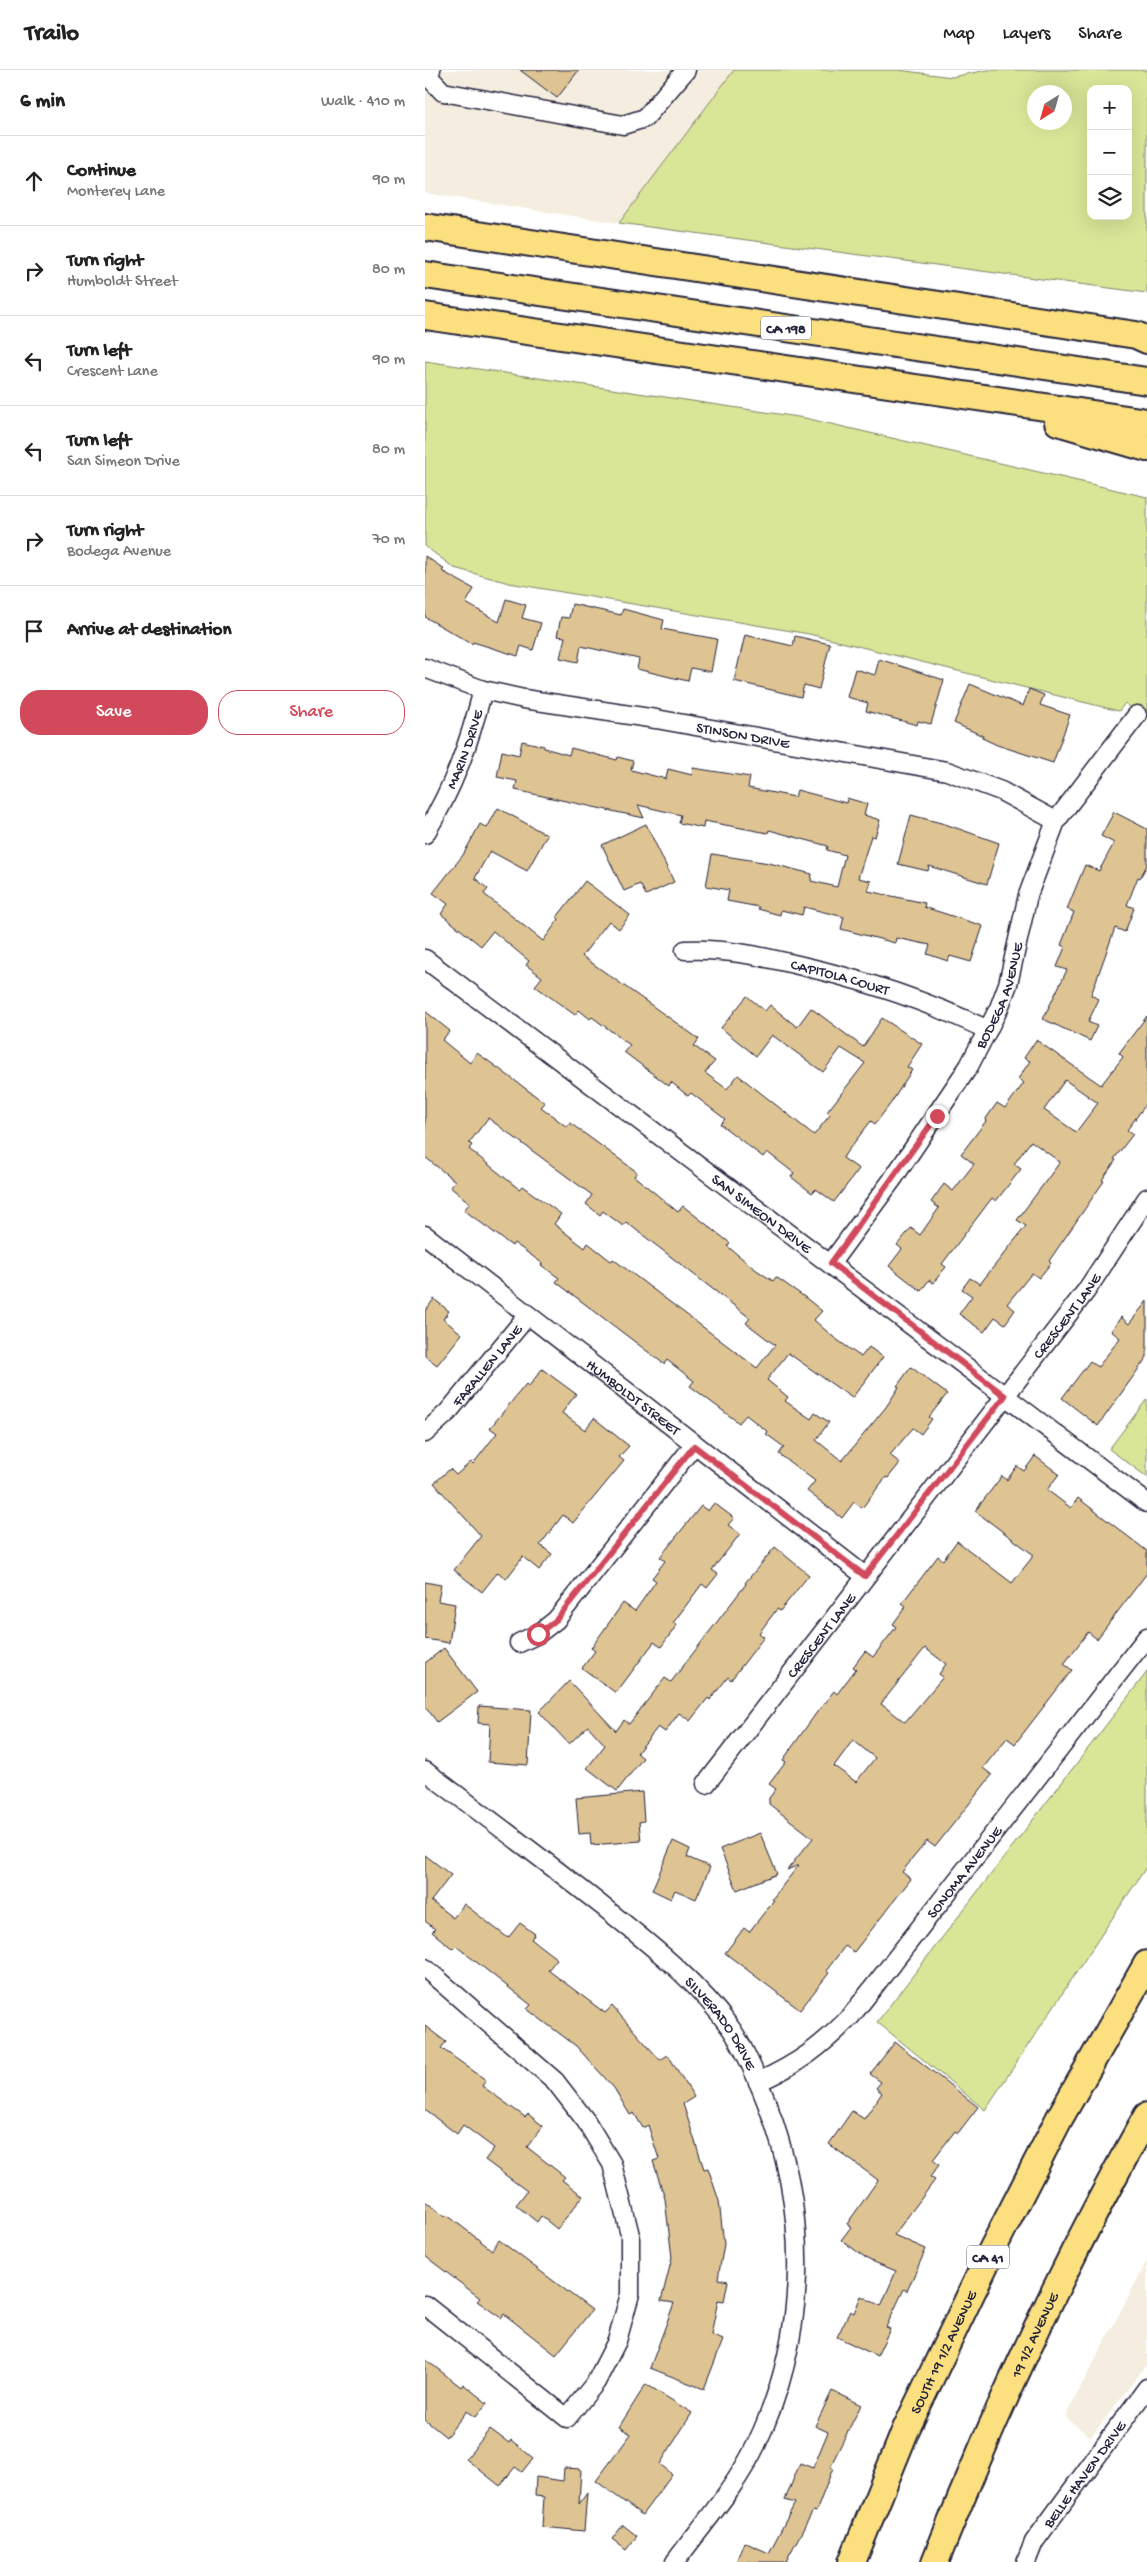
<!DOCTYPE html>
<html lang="en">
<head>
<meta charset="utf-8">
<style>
	:root { --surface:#fff; --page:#f6f6f6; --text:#222; --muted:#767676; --line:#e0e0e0; --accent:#d1495b }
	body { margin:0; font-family:"Gochi Hand",sans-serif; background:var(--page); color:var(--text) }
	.controls { position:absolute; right:15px; top:15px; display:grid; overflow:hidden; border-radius:10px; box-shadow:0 5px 20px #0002 }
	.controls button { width:45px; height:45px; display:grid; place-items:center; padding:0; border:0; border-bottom:1px solid var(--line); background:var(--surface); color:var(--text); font:25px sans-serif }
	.compass { position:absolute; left:602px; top:15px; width:45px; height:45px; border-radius:50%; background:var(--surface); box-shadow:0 5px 20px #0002; rotate:217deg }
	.stop { position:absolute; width:15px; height:15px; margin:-11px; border:4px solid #d1495b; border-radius:50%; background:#fff }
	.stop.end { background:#d1495b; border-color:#fff; box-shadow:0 1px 5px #0008 }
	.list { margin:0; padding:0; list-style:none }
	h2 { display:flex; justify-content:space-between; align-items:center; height:65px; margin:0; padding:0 20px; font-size:21px }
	h2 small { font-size:16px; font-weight:400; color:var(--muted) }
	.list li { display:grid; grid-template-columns:32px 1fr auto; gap:15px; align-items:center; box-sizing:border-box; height:90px; padding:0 20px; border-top:1px solid var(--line) }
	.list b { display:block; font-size:19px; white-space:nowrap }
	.list p { margin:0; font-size:16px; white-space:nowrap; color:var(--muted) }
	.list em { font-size:16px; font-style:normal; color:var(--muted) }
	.actions { display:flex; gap:10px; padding:15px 20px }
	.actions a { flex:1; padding:11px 0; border:1px solid var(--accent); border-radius:20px; text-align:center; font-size:18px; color:var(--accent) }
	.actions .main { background:var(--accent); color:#fff }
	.icon { flex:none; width:28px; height:28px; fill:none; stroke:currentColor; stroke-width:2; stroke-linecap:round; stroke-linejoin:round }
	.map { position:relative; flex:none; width:722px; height:2492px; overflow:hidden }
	header { display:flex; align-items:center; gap:30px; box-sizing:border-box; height:70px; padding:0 25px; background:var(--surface); border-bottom:1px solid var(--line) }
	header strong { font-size:24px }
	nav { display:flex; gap:28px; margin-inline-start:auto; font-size:18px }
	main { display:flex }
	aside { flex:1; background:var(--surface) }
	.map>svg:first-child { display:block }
</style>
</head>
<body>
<header>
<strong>Trailo</strong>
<nav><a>Map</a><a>Layers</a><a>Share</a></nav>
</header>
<main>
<aside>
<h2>6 min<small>Walk · 410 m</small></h2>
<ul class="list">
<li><svg class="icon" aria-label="ahead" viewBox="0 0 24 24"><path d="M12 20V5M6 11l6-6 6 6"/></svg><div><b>Continue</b><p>Monterey Lane</p></div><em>90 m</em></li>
<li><svg class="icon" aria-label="right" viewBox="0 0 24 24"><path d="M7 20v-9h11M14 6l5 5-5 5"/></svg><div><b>Turn right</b><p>Humboldt Street</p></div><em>80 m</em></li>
<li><svg class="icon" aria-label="left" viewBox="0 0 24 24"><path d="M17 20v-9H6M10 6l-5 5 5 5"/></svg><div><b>Turn left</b><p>Crescent Lane</p></div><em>90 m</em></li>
<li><svg class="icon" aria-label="left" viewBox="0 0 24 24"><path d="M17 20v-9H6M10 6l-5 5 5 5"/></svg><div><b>Turn left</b><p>San Simeon Drive</p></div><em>80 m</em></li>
<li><svg class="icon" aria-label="right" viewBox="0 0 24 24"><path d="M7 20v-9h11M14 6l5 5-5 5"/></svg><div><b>Turn right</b><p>Bodega Avenue</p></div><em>70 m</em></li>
<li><svg class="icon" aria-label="arrive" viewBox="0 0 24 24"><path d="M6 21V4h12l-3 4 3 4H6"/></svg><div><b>Arrive at destination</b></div></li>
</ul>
<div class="actions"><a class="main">Save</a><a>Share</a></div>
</aside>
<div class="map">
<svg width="722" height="2492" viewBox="0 0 722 2492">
	<rect width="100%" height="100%" fill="#fff"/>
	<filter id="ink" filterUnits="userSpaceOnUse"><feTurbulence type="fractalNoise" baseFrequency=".02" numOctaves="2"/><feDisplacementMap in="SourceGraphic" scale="10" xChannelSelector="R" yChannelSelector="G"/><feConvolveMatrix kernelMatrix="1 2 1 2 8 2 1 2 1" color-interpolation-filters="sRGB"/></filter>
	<g filter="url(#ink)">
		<!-- built -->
		<g fill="#f5eddf">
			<polygon points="0,0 309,0 194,153 0,123"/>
			<polygon points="722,2191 722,2294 666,2367 640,2347"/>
		</g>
		<!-- green -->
		<g fill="#d9e597" stroke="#7e8469" fill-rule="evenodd">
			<path d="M309,0H473L527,7L562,0H722V223L194,153ZM666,19H703V146H666ZM640,22V52H610V22Z"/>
			<polygon points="0,291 380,348 722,427 722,650 700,633 694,641 384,564 84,513 29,498 0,476"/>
			<polygon points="722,1329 722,1407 684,1379"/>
			<polygon points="722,1602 722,1796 560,2040 452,1952"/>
		</g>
		<!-- building -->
		<g fill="#dec393" stroke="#22223b" fill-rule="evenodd">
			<polygon points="95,0 154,0 132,28"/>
			<polygon points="0,486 19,499 17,501 49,519 41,533 74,552 81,529 101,535 97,548 116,553 108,580 96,576 93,586 48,572 47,574 0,547"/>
			<polygon points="147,534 196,545 198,539 239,550 237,559 292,569 286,602 266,598 263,611 245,607 212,599 214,589 156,576 153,592 135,588 140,567 132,566 136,547 144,548"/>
			<polygon points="320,565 368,576 370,566 405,574 394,619 379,615 376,627 309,611"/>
			<polygon points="454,589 519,610 506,654 493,651 492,655 441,641 443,633 422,627 430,599 450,605"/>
			<polygon points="545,614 598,636 604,619 619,625 615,635 645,645 628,693 572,675 557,668 558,666 529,653"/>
			<polygon points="97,671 119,676 119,678 144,685 146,678 192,690 193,687 208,691 206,700 241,709 243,699 267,705 268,698 325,707 323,718 370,727 372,720 421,733 422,728 442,734 439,745 455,750 450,767 446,766 433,808 446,811 443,821 500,833 499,837 558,856 546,892 525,886 523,891 502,884 505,875 471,868 470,873 416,859 419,847 379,837 377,845 356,840 355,845 333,839 334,837 302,831 304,820 281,816 287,784 344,793 387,804 386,811 412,817 420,785 402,780 403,776 344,760 343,763 279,751 278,758 254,753 256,745 213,735 219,748 90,720 92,711 72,707 77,681 94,685"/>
			<polygon points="73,738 122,765 102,801 65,781 50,808 63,819 59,824 118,871 134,849 132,847 160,811 205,845 194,859 184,851 157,886 274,969 269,976 290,991 280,1003 302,1019 313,1005 389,1065 405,1045 402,1042 440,993 416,978 398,1002 347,965 331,986 296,958 322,926 340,941 345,935 372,957 386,938 438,977 457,948 497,974 482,997 487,1000 466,1033 450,1054 446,1051 421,1083 418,1088 434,1099 409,1132 391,1119 387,1123 366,1107 369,1103 342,1082 338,1087 308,1064 295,1054 300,1049 266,1023 263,1026 246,1012 244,1016 199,982 205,975 167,947 165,949 154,940 150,945 110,916 117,907 101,895 104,891 68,861 56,876 16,844 23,834 8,823 38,785 55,754 62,758"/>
			<polygon points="689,742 722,759 722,795 715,808 713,807 702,835 709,838 700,862 690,858 666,925 674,929 663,952 672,956 665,971 618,949 642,900 632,897 640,877 636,875 649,842 642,839 660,795 674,801 689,773 676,766"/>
			<polygon points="486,745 520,754 574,773 562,814 504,796 503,801 473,794"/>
			<polygon points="221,754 249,812 221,825 215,814 199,821 177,775"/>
			<path d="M0,941L25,961L17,970L45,993L52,983L69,995L120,1033L116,1037L142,1057L145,1053L212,1102L209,1106L253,1142L258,1136L305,1173L302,1176L330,1199L348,1211L351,1207L381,1228L397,1241L389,1250L407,1266L436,1287L444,1277L458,1287L427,1328L363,1283L342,1310L363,1327L360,1331L386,1349L390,1343L404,1352L391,1370L417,1391L461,1337L474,1317L472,1316L486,1297L522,1324L504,1347L507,1349L496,1364L488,1358L465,1385L475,1393L463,1408L461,1407L437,1438L429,1432L417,1448L382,1421L390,1411L354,1384L359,1377L341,1364L343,1362L321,1345L314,1353L265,1316L269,1311L242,1290L239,1294L131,1212L134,1208L116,1195L117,1193L89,1173L87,1176L39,1140L45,1133L25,1117L30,1111L0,1087ZM63,1048L167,1125L161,1134L175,1145L178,1141L198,1156L201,1152L325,1248L321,1253L350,1275L332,1298L188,1189L186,1191L163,1173L160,1178L129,1154L136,1144L97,1116L94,1119L44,1079L47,1075L44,1073Z"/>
			<path d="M722,946V1033L702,1060L708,1064L689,1089L691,1090L677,1110L679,1111L624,1191L626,1193L614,1208L607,1203L582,1234L590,1240L580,1254L570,1247L559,1262L534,1244L547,1226L537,1219L545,1208L555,1214L601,1156L592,1150L635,1092L606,1071L589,1094L596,1099L571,1131L567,1128L517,1194L521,1197L508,1213L504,1210L496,1221L464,1196L477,1179L472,1175L486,1158L495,1165L514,1138L506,1132L519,1114L528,1121L549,1094L536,1084L561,1051L560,1050L572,1033L580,1038L599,1013L593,1009L605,991L599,988L611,970L676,1015L698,987L694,983ZM640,1010L673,1033L651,1062L619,1040Z"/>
			<polygon points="9,1229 24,1241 18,1249 37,1264 12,1295 0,1286 0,1241"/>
			<polygon points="722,1231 722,1287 673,1356 637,1328 665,1291 673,1297 695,1268 686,1261 696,1247 704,1254"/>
			<polygon points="117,1299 151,1324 137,1343 160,1360 169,1348 204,1376 194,1387 199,1391 148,1453 138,1445 115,1475 127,1484 114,1500 98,1487 81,1509 73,1502 57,1522 29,1500 56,1466 9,1413 25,1399 31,1405 46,1392 48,1394 72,1363 65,1358 101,1314 104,1316"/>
			<path d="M610,1386L634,1404L622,1420L646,1438L653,1428L722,1481V1503L672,1569L663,1562L639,1594L647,1600L590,1674L582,1668L558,1698L567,1705L510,1777L502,1771L488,1788L477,1802L486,1809L429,1882L420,1876L401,1901L404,1903L375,1940L300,1883L319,1858L324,1862L349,1830L347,1829L374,1795L362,1800L388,1768L344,1734V1728L351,1719L344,1714L361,1692L358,1690L392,1642L409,1621L412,1624L431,1599L428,1597L440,1581L448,1587L471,1557L468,1554L481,1536L477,1533L513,1486L518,1490L532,1471L587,1513L609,1485L550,1441L577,1406L582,1410L592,1396L599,1401ZM500,1578L521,1594L514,1604L518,1607L480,1652L456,1634ZM428,1670L450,1688L431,1712L409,1696Z"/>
			<polygon points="289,1433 309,1448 303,1455 315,1464 287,1500 293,1504 282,1518 277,1514 248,1553 252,1555 236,1577 229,1572 191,1623 157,1598 170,1581 166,1578 198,1533 210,1541 231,1511 227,1508 240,1491 235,1487 276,1436 283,1441"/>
			<polygon points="350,1477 384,1505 355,1541 352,1539 334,1563 339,1567 306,1610 303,1607 285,1630 283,1628 265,1651 254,1643 240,1662 233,1657 212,1683 218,1688 192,1721 162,1698 180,1675 163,1656 144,1674 114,1642 144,1611 191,1661 199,1650 204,1654 240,1608 246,1612 321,1514 320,1513"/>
			<polygon points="0,1512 16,1515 13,1531 30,1534 24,1573 0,1569"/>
			<polygon points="19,1578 52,1622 12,1652 0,1636 0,1593"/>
			<polygon points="54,1636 106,1640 103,1695 63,1692 65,1654 53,1653"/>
			<polygon points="217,1722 219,1751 214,1752 216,1771 166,1775 165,1763 154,1764 151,1728"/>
			<polygon points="335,1763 352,1804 312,1820 295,1779"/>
			<polygon points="248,1771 265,1779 262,1787 285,1797 271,1829 250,1820 246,1829 227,1820"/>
			<polygon points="0,1785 26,1805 6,1831 28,1848 39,1834 83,1868 95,1853 110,1864 106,1869 132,1889 123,1900 180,1943 187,1936 235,1990 243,1985 269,2027 258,2034 279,2099 283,2098 294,2131 299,2174 293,2209 303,2211 299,2231 293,2230 286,2265 298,2270 279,2319 225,2298 249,2233 236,2231 247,2188 240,2129 228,2091 234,2089 223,2055 218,2058 209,2043 205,2045 189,2018 151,1976 102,1939 106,1935 31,1876 28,1879 7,1862 10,1859 0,1851"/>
			<polygon points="0,1956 21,1972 16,1978 61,2010 57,2016 100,2047 103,2044 118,2056 102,2077 140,2107 137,2110 158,2126 132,2159 116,2146 112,2152 91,2135 102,2121 60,2090 69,2078 38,2055 32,2064 0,2040"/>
			<polygon points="470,1972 553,2037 533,2063 530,2061 508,2090 514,2095 505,2107 510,2110 469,2165 501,2179 482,2221 479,2219 461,2257 465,2259 452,2286 412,2267 425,2241 429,2243 436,2226 456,2236 471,2201 444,2190 416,2170 426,2157 422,2154 453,2110 404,2074 427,2041 439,2049 457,2023 451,2018 456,2012 445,2004"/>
			<polygon points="0,2131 20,2147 22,2145 67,2180 74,2170 167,2240 131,2285 79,2244 76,2248 52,2231 55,2228 0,2186"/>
			<polygon points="0,2289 36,2317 38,2314 62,2333 51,2347 42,2341 21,2367 0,2350"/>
			<polygon points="221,2314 267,2343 235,2394 247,2404 217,2445 171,2411 206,2364 194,2357"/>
			<polygon points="407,2321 436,2335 405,2397 408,2398 391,2442 388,2441 361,2491 364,2492 311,2492 319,2472 344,2483 370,2433 360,2430 375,2393 388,2398 403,2362 390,2356"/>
			<polygon points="65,2359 84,2373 86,2370 108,2388 97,2402 90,2397 75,2416 41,2389"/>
			<polygon points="139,2398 156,2399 154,2434 162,2423 159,2461 117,2457 119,2427 110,2426 111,2407 138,2411"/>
			<polygon points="198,2455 212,2466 201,2480 187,2469"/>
		</g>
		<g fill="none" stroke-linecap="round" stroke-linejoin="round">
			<defs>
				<g id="minor">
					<polyline points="6,0 2,5 18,22 198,55 220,48 261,0"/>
					<path id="s1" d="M0,598L58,620L99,629L231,649L522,701L576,721L631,751"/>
					<path id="s2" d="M0,764C29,717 44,673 58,620"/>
					<path id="s3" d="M260,880C299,878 335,886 373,895C439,910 502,931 563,960"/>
					<path id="s4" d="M0,889L722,1433"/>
					<path id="s5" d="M0,1165L440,1506"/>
					<path id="s6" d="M406,1193L467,1110L544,996L574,938L583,914L603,825L631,751L712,645"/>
					<path id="s7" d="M0,1363L23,1342L102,1246"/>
					<polyline points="94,1573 113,1564 131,1550 269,1375"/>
					<path id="s8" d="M0,1701C59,1745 118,1789 176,1835C222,1872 273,1911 307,1960C321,1981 332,2008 341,2031C385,2143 383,2266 331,2375C311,2417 278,2454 250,2492"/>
					<path id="s9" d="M281,1714L661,1221L722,1128"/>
					<polyline points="0,1898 130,2011 161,2051 187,2094 205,2165 205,2224 192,2271 171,2312 142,2348 0,2235"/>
					<path id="s10" d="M333,2012C373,1994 396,1977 426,1946L722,1567"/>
					<path id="s11" d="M601,2492L609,2472L722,2318"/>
				</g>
				<g id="highway">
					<polyline points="0,157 711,265 722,270"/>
					<polyline points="0,205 722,311"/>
					<polyline points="0,246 722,352"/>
					<polyline points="633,352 722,378"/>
					<path id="s12" d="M427,2492L481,2359L567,2180L634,2049L722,1894"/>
					<path id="s13" d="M510,2492C571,2339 641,2189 722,2046"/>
				</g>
			</defs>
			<!-- minor casing -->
			<use href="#minor" stroke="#22223b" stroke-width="21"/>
			<!-- highway casing -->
			<use href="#highway" stroke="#22223b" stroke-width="30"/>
			<!-- minor -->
			<use href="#minor" stroke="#fff" stroke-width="18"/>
			<!-- highway -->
			<use href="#highway" stroke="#fce080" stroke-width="26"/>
		</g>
	</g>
	<g fill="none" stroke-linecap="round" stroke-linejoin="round" filter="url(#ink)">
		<!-- route -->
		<polyline stroke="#d1495b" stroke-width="6" points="113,1564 131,1550 269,1376 440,1506 580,1326 406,1193 512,1046"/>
	</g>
	<g text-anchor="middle" stroke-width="4" stroke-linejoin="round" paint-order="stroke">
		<!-- shield labels -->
		<g fill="#fff" stroke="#646476" stroke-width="1">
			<rect x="336" y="246.5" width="50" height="23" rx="4"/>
			<rect x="542" y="2175.5" width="42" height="23" rx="4"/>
		</g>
		<g font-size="14" font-weight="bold" fill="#22223b">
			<text x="361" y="263">CA 198</text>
			<text x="563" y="2192">CA 41</text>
		</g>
		<!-- street labels -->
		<g font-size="15" fill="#22223b" stroke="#fff">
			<text dy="5" stroke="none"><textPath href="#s1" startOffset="326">STINSON DRIVE</textPath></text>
			<text dy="5" stroke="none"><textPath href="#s2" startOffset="94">MARIN DRIVE</textPath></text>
			<text dy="5" stroke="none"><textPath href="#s3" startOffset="158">CAPITOLA COURT</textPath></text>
			<text dy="5" stroke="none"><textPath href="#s6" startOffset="318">BODEGA AVENUE</textPath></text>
			<text dy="5" stroke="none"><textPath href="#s4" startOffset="422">SAN SIMEON DRIVE</textPath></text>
			<text dy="5" stroke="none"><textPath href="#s9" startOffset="591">CRESCENT LANE</textPath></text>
			<text dy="5" stroke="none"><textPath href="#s7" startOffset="92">FARALLEN LANE</textPath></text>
			<text dy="5" stroke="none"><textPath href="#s5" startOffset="264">HUMBOLDT STREET</textPath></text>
			<text dy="5" stroke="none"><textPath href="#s9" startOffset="188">CRESCENT LANE</textPath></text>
			<text dy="5" stroke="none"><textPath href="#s10" startOffset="298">SONOMA AVENUE</textPath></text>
			<text dy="5" stroke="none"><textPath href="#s8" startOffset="391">SILVERADO DRIVE</textPath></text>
			<text dy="5" stroke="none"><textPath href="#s13" startOffset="248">19 1/2 AVENUE</textPath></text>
			<text dy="5" stroke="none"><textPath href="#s12" startOffset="229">SOUTH 19 1/2 AVENUE</textPath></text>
			<text dy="5" stroke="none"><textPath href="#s11" startOffset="106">BELLE HAVEN DRIVE</textPath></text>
		</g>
	</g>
</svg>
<div class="controls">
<button>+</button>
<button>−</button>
<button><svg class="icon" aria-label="layers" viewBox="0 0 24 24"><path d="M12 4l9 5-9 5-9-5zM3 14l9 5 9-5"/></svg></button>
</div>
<svg class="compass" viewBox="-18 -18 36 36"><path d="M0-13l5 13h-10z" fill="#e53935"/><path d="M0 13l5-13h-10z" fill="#767676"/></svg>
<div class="stop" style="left:113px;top:1564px"></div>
<div class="stop end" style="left:512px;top:1046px"></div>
</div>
</main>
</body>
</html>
